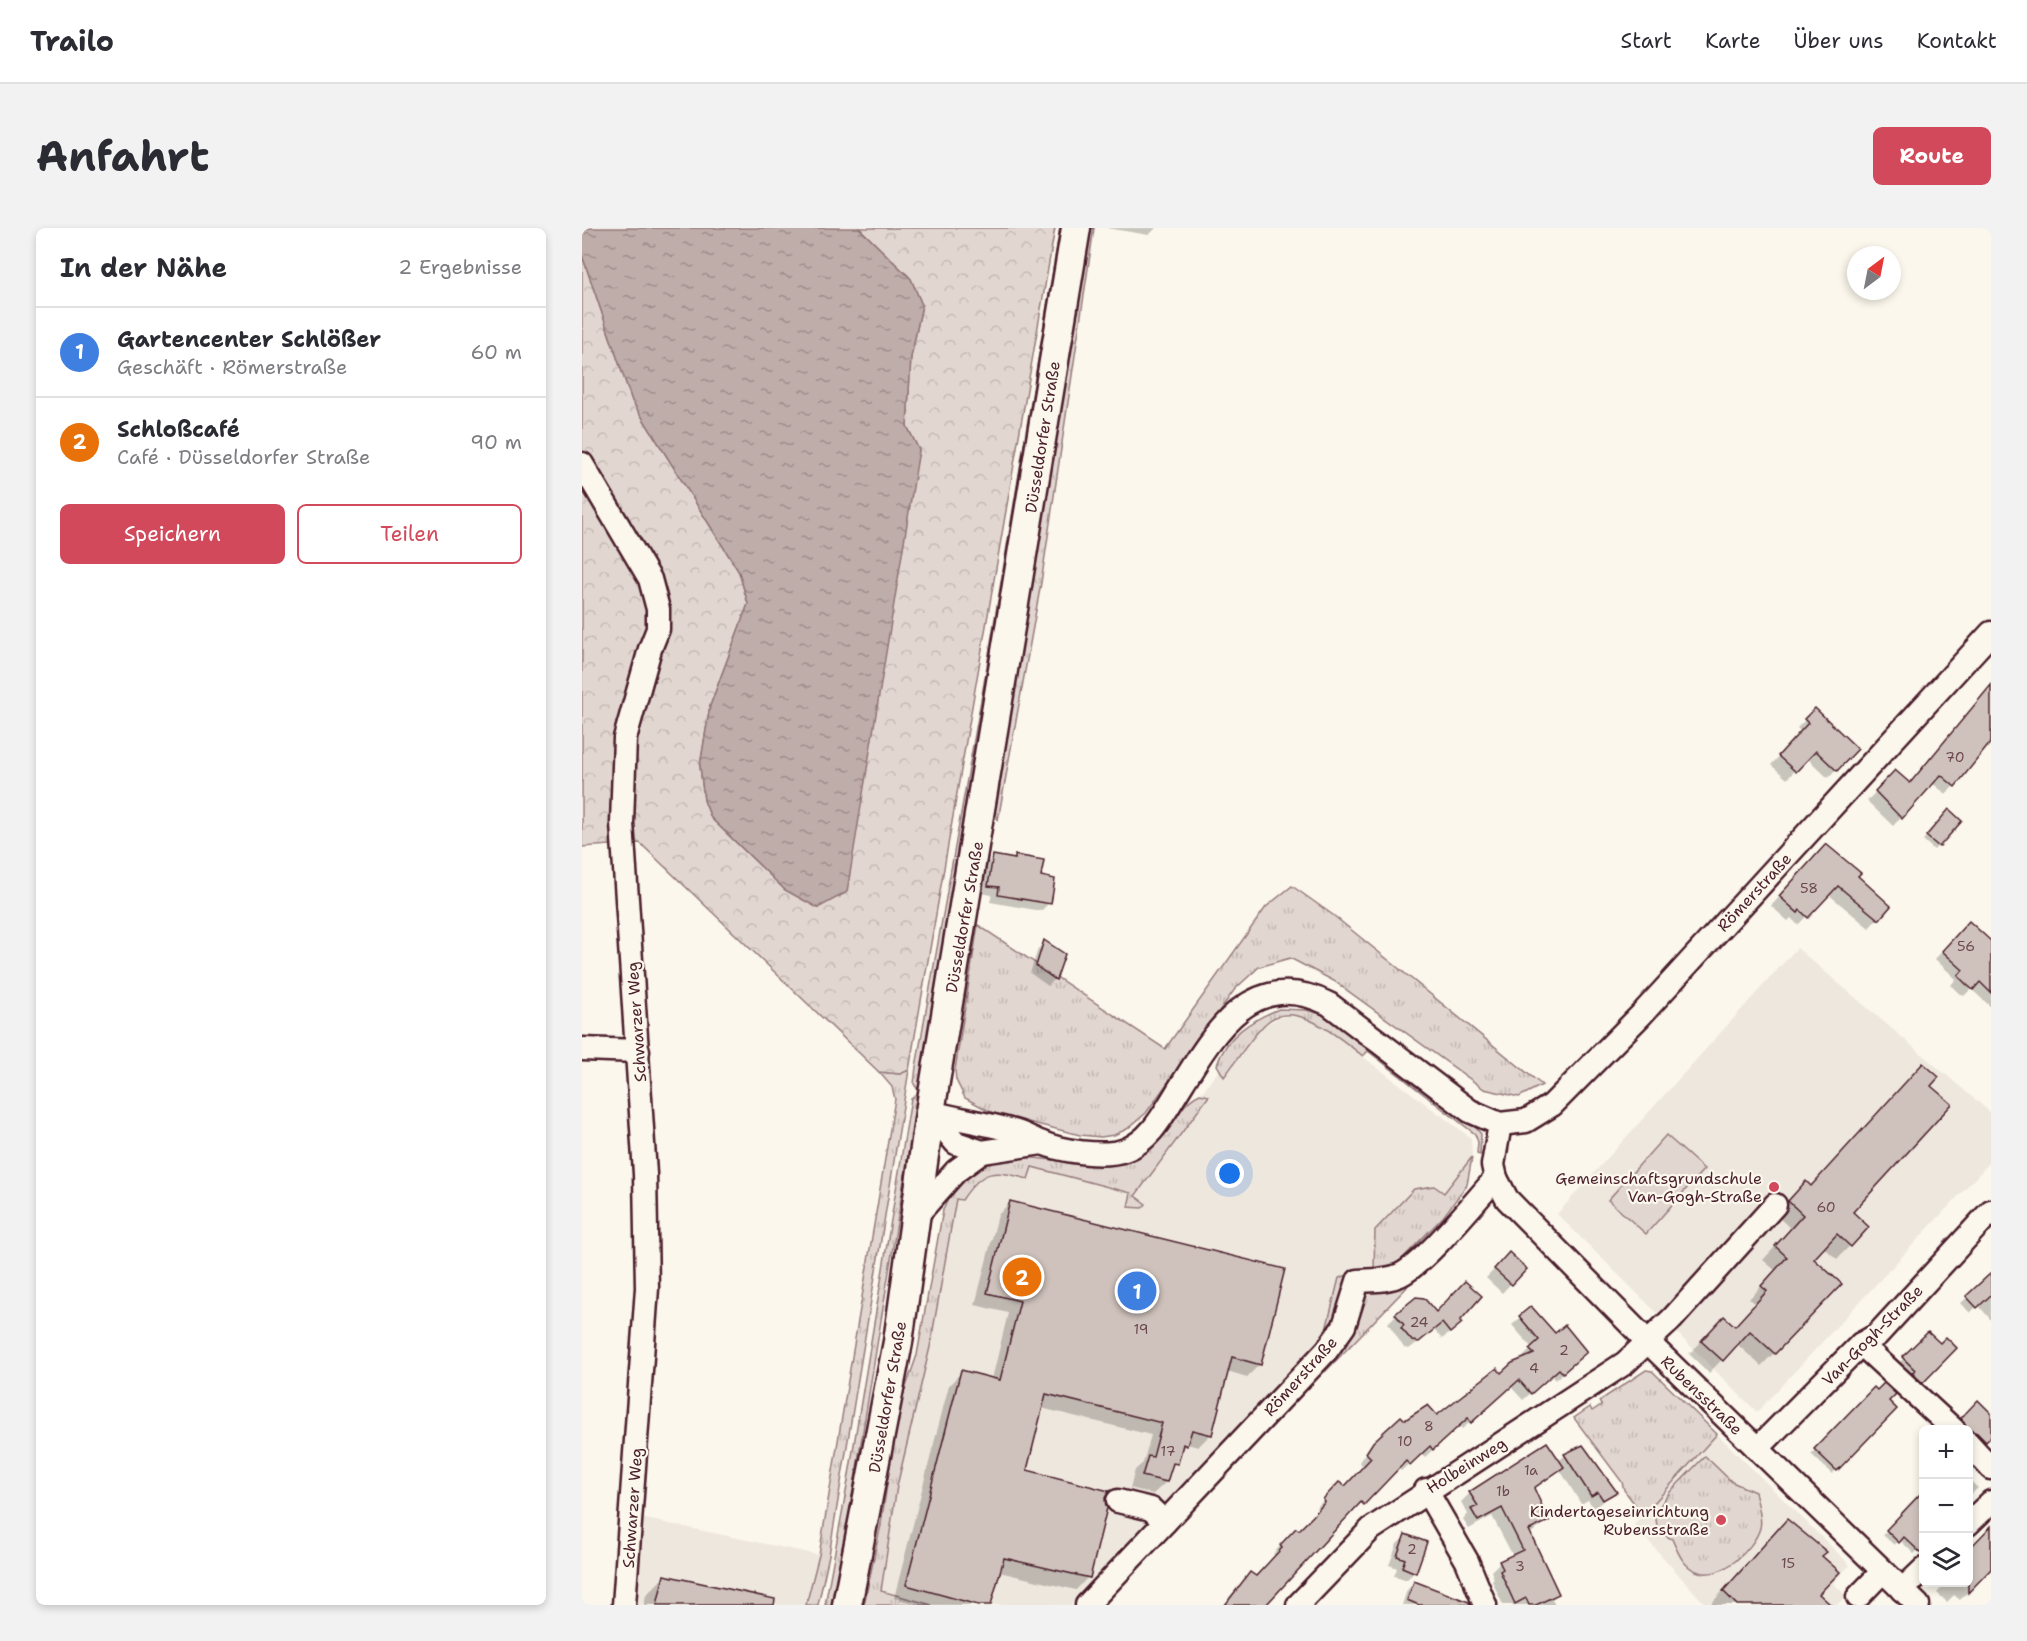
<!DOCTYPE html>
<html lang="de">
<head>
<meta charset="utf-8">
<style>
	:root { --surface:#fff; --page:#f2f2f3; --text:#2b2b33; --muted:#7c7c81; --line:#e1e1e2; --accent:#d1495b }
	body { margin:0; font-family:"Shantell Sans",sans-serif; background:var(--page); color:var(--text) }
	.controls { position:absolute; right:18px; bottom:18px; display:grid; overflow:hidden; border-radius:9px; box-shadow:0 3px 9px #0003 }
	.controls button { width:54px; height:54px; display:grid; place-items:center; padding:0; border:0; border-bottom:2px solid var(--line); background:var(--surface); color:var(--text); font:30px sans-serif }
	.compass { position:absolute; left:1265px; top:18px; width:54px; height:54px; border-radius:50%; background:var(--surface); box-shadow:0 3px 9px #0003; rotate:32deg }
	.you { position:absolute; left:648px; top:946px; width:21px; height:21px; margin:-15px; border:4px solid #fff; border-radius:50%; background:#1a73e8; box-shadow:0 0 0 9px #1a73e833 }
	.badge { display:grid; place-items:center; width:39px; height:39px; border-radius:50%; background:var(--accent); color:#fff; font-size:20px; font-weight:700 }
	.pin { position:absolute; translate:-50% -50%; border:3px solid #fff; box-shadow:0 2px 6px #0006 }
	.list { margin:0; padding:0; list-style:none }
	h2 { display:flex; justify-content:space-between; align-items:center; height:78px; margin:0; padding:0 24px; font-size:26px }
	h2 small { font-size:20px; font-weight:400; color:var(--muted) }
	.list li { display:grid; grid-template-columns:39px 1fr auto; gap:18px; align-items:center; box-sizing:border-box; height:90px; padding:0 24px; border-top:2px solid var(--line) }
	.list b { display:block; font-size:22px; white-space:nowrap }
	.list p { margin:0; font-size:20px; white-space:nowrap; color:var(--muted) }
	.list em { font-size:20px; font-style:normal; color:var(--muted) }
	.actions { display:flex; gap:12px; padding:18px 24px }
	.actions a { flex:1; padding:14px 0; border:2px solid var(--accent); border-radius:9px; text-align:center; font-size:21px; color:var(--accent) }
	.actions .main { background:var(--accent); color:#fff }
	.icon { flex:none; width:33px; height:33px; fill:none; stroke:currentColor; stroke-width:2; stroke-linecap:round; stroke-linejoin:round }
	.map { position:relative; flex:none; width:1409px; height:1377px; overflow:hidden; border-radius:9px }
	header { display:flex; align-items:center; gap:36px; box-sizing:border-box; height:84px; padding:0 30px; background:var(--surface); border-bottom:2px solid var(--line) }
	header strong { font-size:28px }
	nav { display:flex; gap:33px; margin-inline-start:auto; font-size:21px }
	.intro { display:flex; align-items:center; justify-content:space-between; box-sizing:border-box; height:144px; padding:0 36px }
	h1 { margin:0; font-size:42px }
	.button { padding:15px 27px; border-radius:9px; background:var(--accent); color:#fff; font-size:21px; font-weight:700 }
	main { display:flex; gap:36px; padding:0 36px }
	aside { flex:1; background:var(--surface); border-radius:9px; box-shadow:0 3px 9px #0003 }
	.map>svg:first-child { display:block }
</style>
</head>
<body>
<header>
<strong>Trailo</strong>
<nav><a>Start</a><a>Karte</a><a>Über uns</a><a>Kontakt</a></nav>
</header>
<div class="intro"><h1>Anfahrt</h1><a class="button">Route</a></div>
<main>
<aside>
<h2>In der Nähe<small>2 Ergebnisse</small></h2>
<ul class="list">
<li><span class="badge" style="background:#3f7fe0">1</span><div><b>Gartencenter Schlößer</b><p>Geschäft · Römerstraße</p></div><em>60 m</em></li>
<li><span class="badge" style="background:#e8710a">2</span><div><b>Schloßcafé</b><p>Café · Düsseldorfer Straße</p></div><em>90 m</em></li>
</ul>
<div class="actions"><a class="main">Speichern</a><a>Teilen</a></div>
</aside>
<div class="map">
<svg width="1409" height="1377" viewBox="0 0 1409 1377">
	<defs>
		<pattern id="grass-tufts" width="24" height="20" patternUnits="userSpaceOnUse" patternTransform="scale(1.5)"><rect width="24" height="20" fill="#e2d7d0"/><path d="M3 7l-1-3M5 7V3M7 7l1-3M15 17l-1-3M17 17v-4M19 17l1-3" fill="none" stroke="#c3b8b3"/></pattern>
		<pattern id="forest-crowns" width="20" height="18" patternUnits="userSpaceOnUse" patternTransform="scale(1.5)"><rect width="20" height="18" fill="#e2d7d0"/><path d="M2 6a3 3 0 1 1 6 0M12 15a3 3 0 1 1 6 0" fill="none" stroke="#c3b8b3"/></pattern>
		<pattern id="water-ripples" width="26" height="14" patternUnits="userSpaceOnUse" patternTransform="scale(1.5)"><rect width="26" height="14" fill="#bfadaa"/><path d="M2 4q2-2 4 0t4 0M15 11q2-2 4 0t4 0" fill="none" stroke="#9d8c8b"/></pattern>
	</defs>
	<rect width="100%" height="100%" fill="#fbf7ec"/>
	<filter id="ink" filterUnits="userSpaceOnUse"><feTurbulence type="fractalNoise" baseFrequency=".0167" numOctaves="2"/><feDisplacementMap in="SourceGraphic" scale="12" xChannelSelector="R" yChannelSelector="G"/><feConvolveMatrix kernelMatrix="1 2 1 2 8 2 1 2 1" color-interpolation-filters="sRGB"/></filter>
	<g filter="url(#ink)">
		<!-- built -->
		<g fill="#eee7de">
			<polygon points="1215,720 1409,885 1409,933 1175,1184 975,986"/>
			<polygon points="717,787 736,795 889,910 890,929 882,948 790,1038 768,1046 767,1057 753,1094 489,1377 323,1377 291,1368 376,962 424,935 555,949 664,807 698,789"/>
			<polygon points="1135,1206 1268,1337 1251,1355 1264,1368 1255,1377 1124,1377 1052,1297"/>
			<polygon points="59,1290 237,1327 224,1377 49,1377"/>
		</g>
		<!-- grass -->
		<g fill="url(#grass-tufts)" stroke="#967b7e" stroke-width="1.5">
			<polygon points="478,0 483,0 336,862 332,856 334,839 404,444"/>
			<polygon points="508,0 512,0 459,355 416,592 413,583 413,572 505,8"/>
			<polygon points="710,658 751,687 960,857 937,869 902,861 752,753 708,730 677,739 653,761 564,885 545,901 532,907 519,909 498,907 411,885 383,870 374,852 373,842 396,697 583,821 684,679"/>
			<path d="M697,781L724,782L743,787L886,890L899,906L898,927L895,926L896,914L893,906L786,823L781,828C758,811 711,767 682,797C667,812 655,832 642,849L635,837C644,807 670,792 697,781Z"/>
			<polygon points="327,842 247,1327 236,1377 224,1377 237,1327 313,871 310,859 297,844 318,846"/>
			<polygon points="336,866 268,1282 249,1377 243,1377 266,1253 329,871"/>
			<path d="M618,866L627,868L553,968L564,976L560,980L546,979L549,965L450,939L446,951C412,942 401,940 380,972L374,971L348,1119L315,1258L299,1363L350,1377H282L299,1296L317,1179L335,1127L361,982C400,890 478,951 550,931C586,921 589,879 618,866Z"/>
			<polygon points="890,929 885,957 861,989 811,1040 792,1041 793,1002 832,961 852,958 862,965"/>
			<path d="M768,1046C766,1065 759,1089 744,1102L757,1050Z"/>
			<polygon points="827,1052 825,1059 743,1144 763,1112 784,1065"/>
			<polygon points="1064,1142 1070,1143 1135,1206 1061,1287 1042,1262 1040,1254 992,1190 1008,1179 1010,1183 1019,1177 1017,1173"/>
			<path d="M1123,1228L1150,1254L1173,1264C1175,1274 1181,1290 1178,1300C1172,1321 1138,1354 1114,1343C1100,1337 1096,1324 1090,1311L1076,1304L1073,1285L1087,1265Z"/>
		</g>
		<!-- forest -->
		<polygon fill="url(#forest-crowns)" stroke="#967b7e" stroke-width="1.5" points="277,0 473,0 327,842 318,846 297,844 58,615 0,619 0,27 50,173 157,344 166,376 128,478 118,538 122,572 129,590 203,662 236,680 337,222 325,198 329,129 340,77 329,51"/>
		<!-- pitch -->
		<polygon fill="#e2d7d0" stroke="#967b7e" stroke-width="1.5" points="1084,907 1122,941 1064,1006 1026,972"/>
		<!-- water -->
		<polygon fill="url(#water-ripples)" stroke="#907477" stroke-width="1.5" points="0,0 277,0 329,51 340,77 329,129 325,198 337,222 265,664 236,680 203,662 129,590 122,572 118,538 128,478 166,376 157,344 50,173 0,27"/>
		<!-- shadow -->
		<g fill="#0003">
			<polygon points="524,0 574,0 567,7"/>
			<polygon points="1409,457 1372,558 1364,566 1350,555 1311,598 1285,573 1305,552 1327,556"/>
			<polygon points="1233,482 1273,521 1246,550 1225,530 1205,551 1189,537 1219,504 1215,500"/>
			<polygon points="1367,583 1378,593 1352,622 1341,612"/>
			<polygon points="1236,627 1274,648 1307,678 1287,700 1246,666 1216,697 1209,690 1206,693 1189,678"/>
			<polygon points="411,629 430,632 434,629 457,649 467,675 459,683 408,674 410,667 399,665 403,637"/>
			<polygon points="1380,702 1409,730 1409,779 1389,761 1382,768 1376,764 1369,757 1374,751 1353,731"/>
			<polygon points="462,714 473,751 466,758 448,745 456,721"/>
			<polygon points="1347,858 1269,984 1285,1000 1255,1031 1241,1019 1230,1031 1192,1125 1179,1138 1155,1116 1127,1145 1107,1126 1129,1103 1153,1100 1174,1077 1167,1071 1194,1043 1181,1032 1209,1001 1194,987 1211,968 1229,959"/>
			<polygon points="428,974 678,1136 665,1149 645,1143 629,1206 616,1219 605,1216 598,1223 584,1254 571,1266 548,1260 553,1242 561,1235 569,1207 459,1180 443,1243 506,1349 494,1362 417,1344 407,1377 338,1377 312,1370 367,1157 380,1144 410,1151 426,1085 393,1077 416,987"/>
			<polygon points="927,1026 943,1041 920,1065 904,1050"/>
			<polygon points="1409,1048 1409,1092 1396,1077 1388,1085 1379,1075"/>
			<polygon points="949,1080 995,1132 973,1152 969,1147 941,1172 929,1159 880,1201 877,1197 843,1229 839,1225 819,1243 815,1239 678,1377 644,1377 648,1372 646,1370 661,1354 674,1350 694,1328 691,1326 706,1309 717,1304 737,1282 734,1280 757,1256 763,1260 782,1239 777,1234 784,1224 819,1190 823,1194 855,1189 943,1131 941,1129 950,1120 930,1097"/>
			<polygon points="853,1086 876,1093 870,1103 860,1111 852,1102 827,1121 822,1120 806,1095 814,1087"/>
			<polygon points="1346,1106 1358,1118 1372,1120 1336,1157 1327,1150 1331,1146 1318,1134"/>
			<polygon points="1292,1161 1313,1181 1250,1246 1229,1226"/>
			<polygon points="1396,1174 1409,1206 1395,1221 1386,1214 1386,1202 1374,1202 1372,1199"/>
			<polygon points="983,1227 1033,1264 1012,1280 1006,1272 999,1276 978,1242 951,1262 965,1293 948,1306 975,1366 970,1371 973,1377 921,1377 910,1353 912,1351 909,1343 918,1334 931,1328 910,1288 887,1301 881,1292 886,1286 879,1274 888,1265 976,1234"/>
			<polygon points="1386,1251 1396,1260 1386,1269"/>
			<polygon points="1342,1262 1342,1316 1332,1326 1318,1312 1312,1317 1301,1307"/>
			<polygon points="824,1308 833,1344 824,1352 812,1348 815,1340 807,1337 815,1316"/>
			<polygon points="1187,1311 1238,1328 1235,1366 1240,1377 1128,1377"/>
			<polygon points="1409,1339 1378,1372 1372,1367 1365,1374 1355,1365 1362,1357 1359,1354 1386,1354"/>
			<polygon points="83,1348 185,1377 62,1377 64,1367"/>
			<polygon points="832,1355 870,1377 820,1377 825,1362"/>
		</g>
		<!-- building -->
		<g fill="#cfc2bc" stroke="#4a1f2b" stroke-width="1.5">
			<polygon points="1409,457 1409,514 1373,559 1359,547 1320,591 1293,563 1313,542 1328,555"/>
			<polygon points="1233,480 1276,521 1255,543 1234,523 1214,544 1196,528 1226,495 1222,491"/>
			<polygon points="1367,581 1380,593 1357,619 1344,608"/>
			<polygon points="1244,616 1279,645 1276,648 1309,678 1297,692 1256,658 1226,690 1218,682 1216,685 1197,668"/>
			<polygon points="411,627 433,631 433,627 462,632 459,648 473,651 469,676 416,667 417,659 406,658"/>
			<polygon points="1387,693 1409,713 1409,765 1398,754 1391,762 1384,756 1376,748 1381,742 1360,723"/>
			<polygon points="462,712 483,726 474,752 454,738"/>
			<polygon points="1341,835 1357,849 1349,858 1370,876 1271,984 1287,999 1269,1019 1255,1006 1232,1031 1260,1056 1193,1126 1168,1103 1141,1133 1119,1113 1142,1088 1153,1098 1185,1063 1179,1058 1205,1029 1193,1018 1221,987 1206,973 1224,953 1229,958"/>
			<polygon points="428,973 703,1041 679,1137 650,1129 630,1207 610,1202 605,1218 601,1216 596,1236 591,1235 585,1254 560,1248 566,1228 571,1229 580,1195 464,1166 445,1242 527,1263 523,1270 525,1280 508,1350 422,1330 409,1377 396,1377 324,1357 379,1142 418,1152 438,1073 405,1065"/>
			<polygon points="927,1024 945,1041 930,1057 912,1041"/>
			<polygon points="1409,1045 1409,1067 1395,1080 1384,1068"/>
			<polygon points="883,1053 900,1068 878,1093 880,1095 868,1105 860,1095 837,1114 830,1113 819,1100 822,1097 813,1086 834,1069 842,1070 854,1084"/>
			<polygon points="949,1078 973,1105 983,1097 1005,1124 981,1145 977,1141 949,1166 937,1152 889,1195 886,1190 851,1222 848,1218 828,1237 824,1233 782,1277 779,1274 684,1377 643,1377 668,1344 674,1348 700,1320 698,1317 714,1300 717,1302 731,1288 743,1274 741,1271 757,1254 763,1258 789,1230 784,1225 791,1214 819,1188 823,1192 846,1177 855,1187 915,1140 919,1145 930,1135 952,1126 947,1121 957,1112 937,1088"/>
			<polygon points="1346,1104 1358,1115 1364,1109 1375,1120 1341,1155 1330,1145 1333,1142 1320,1129"/>
			<polygon points="1302,1155 1314,1166 1307,1173 1315,1181 1255,1243 1232,1221 1292,1159 1295,1162"/>
			<polygon points="1396,1172 1409,1185 1409,1209 1404,1214 1395,1205 1386,1202 1379,1190"/>
			<polygon points="965,1214 982,1239 952,1260 967,1293 947,1302 977,1366 954,1377 947,1377 944,1370 933,1376 918,1343 921,1341 917,1333 941,1322 920,1280 896,1293 889,1281 896,1278 887,1264"/>
			<polygon points="1001,1217 1035,1264 1021,1272 1016,1264 1009,1268 982,1226"/>
			<polygon points="1341,1263 1341,1327 1322,1309 1317,1315 1304,1302"/>
			<polygon points="1205,1291 1245,1324 1240,1328 1258,1344 1237,1366 1249,1377 1155,1377 1141,1363"/>
			<polygon points="1409,1298 1409,1341 1386,1365 1386,1322"/>
			<polygon points="823,1306 845,1314 834,1345 820,1339 823,1331 815,1328"/>
			<polygon points="82,1347 193,1371 192,1377 75,1377"/>
			<polygon points="832,1353 887,1374 888,1377 837,1377 825,1372"/>
		</g>
		<g fill="none" stroke-linecap="round" stroke-linejoin="round">
			<defs>
				<g id="minor">
					<polyline points="0,236 68,351 76,381 76,401 68,421 43,510 40,595 63,946 65,1060 42,1377"/>
					<polyline points="0,821 56,823"/>
					<path d="M348,884C375,891 402,895 428,902C439,904 448,910 458,914C478,923 522,930 543,922C568,913 581,887 594,866C630,808 668,737 747,776L888,883L918,896L944,893L970,877L1059,787L1409,405"/>
					<polyline points="348,884 374,915 400,924 460,915"/>
					<polyline points="914,950 925,971 1066,1114 1336,1377"/>
					<polyline points="334,988 374,943 400,924"/>
					<polyline points="1279,1116 1372,1202"/>
					<polyline points="1386,1215 1409,1240"/>
					<polyline points="1175,1221 1279,1116 1295,1107 1409,983"/>
					<polyline points="844,1262 885,1333 903,1377"/>
					<polyline points="536,1273 569,1281 583,1294"/>
					<polyline points="1386,1296 1409,1274"/>
					<polyline points="1320,1362 1342,1341"/>
					<polyline points="1276,1369 1301,1343"/>
					<path d="M505,1377L745,1122L762,1098L776,1053C790,1052 805,1053 818,1047C843,1035 893,973 914,950L911,937L918,896"/>
					<polyline points="716,1377 789,1301 1043,1135 1090,1091 1193,977"/>
				</g>
				<polyline id="major" points="265,1377 316,1114 348,884 494,0"/>
			</defs>
			<!-- minor casing -->
			<use href="#minor" stroke="#4a1f2b" stroke-width="27"/>
			<!-- major casing -->
			<use href="#major" stroke="#4a1f2b" stroke-width="33"/>
			<!-- minor -->
			<use href="#minor" stroke="#fbf7ec" stroke-width="22"/>
			<!-- major -->
			<use href="#major" stroke="#fbf7ec" stroke-width="28"/>
		</g>
	</g>
	<!-- markers -->
	<g fill="#d1495b" stroke="#fbf7ec" stroke-width="2">
		<circle cx="1192" cy="959" r="6"/>
		<circle cx="1139" cy="1292" r="6"/>
	</g>
	<g text-anchor="middle" stroke-width="4.5" stroke-linejoin="round" paint-order="stroke">
		<!-- number labels -->
		<g font-size="14" fill="#6b484f">
			<text x="1373" y="534">70</text>
			<text x="1227" y="665">58</text>
			<text x="1384" y="723">56</text>
			<text x="1244" y="984">60</text>
			<text x="837" y="1099">24</text>
			<text x="559" y="1106">19</text>
			<text x="982" y="1127">2</text>
			<text x="952" y="1145">4</text>
			<text x="847" y="1203">8</text>
			<text x="823" y="1218">10</text>
			<text x="586" y="1228">17</text>
			<text x="949" y="1247">1a</text>
			<text x="921" y="1268">1b</text>
			<text x="830" y="1326">2</text>
			<text x="1206" y="1340">15</text>
			<text x="938" y="1343">3</text>
		</g>
		<!-- street labels -->
		<g font-size="16" fill="#4a1f2b" stroke="#fbf7ec">
			<text transform="translate(460 209) rotate(-81)" y="6">Düsseldorfer Straße</text>
			<text transform="translate(1172 664) rotate(-47)" y="6">Römerstraße</text>
			<text transform="translate(382 689) rotate(-80)" y="6">Düsseldorfer Straße</text>
			<text transform="translate(54 794) rotate(-94)" y="6">Schwarzer Weg</text>
			<text transform="translate(1290 1107) rotate(-45)" y="6">Van-Gogh-Straße</text>
			<text transform="translate(718 1148) rotate(-48)" y="6">Römerstraße</text>
			<text transform="translate(1120 1167) rotate(44)" y="6">Rubensstraße</text>
			<text transform="translate(305 1169) rotate(-80)" y="6">Düsseldorfer Straße</text>
			<text transform="translate(884 1237) rotate(-32)" y="6">Holbeinweg</text>
			<text transform="translate(50 1280) rotate(-86)" y="6">Schwarzer Weg</text>
		</g>
		<!-- poi labels -->
		<g font-size="16" fill="#4a1f2b" stroke="#fbf7ec" text-anchor="end">
			<text x="1180" y="956">Gemeinschaftsgrundschule<tspan x="1180" dy="18">Van-Gogh-Straße</tspan></text>
			<text x="1127" y="1289">Kindertageseinrichtung<tspan x="1127" dy="18">Rubensstraße</tspan></text>
		</g>
	</g>
</svg>
<div class="controls">
<button>+</button>
<button>−</button>
<button><svg class="icon" aria-label="layers" viewBox="0 0 24 24"><path d="M12 4l9 5-9 5-9-5zM3 14l9 5 9-5"/></svg></button>
</div>
<svg class="compass" viewBox="-18 -18 36 36"><path d="M0-13l5 13h-10z" fill="#e53935"/><path d="M0 13l5-13h-10z" fill="#7c7c81"/></svg>
<div class="you"></div>
<div class="pin badge" style="left:555px;top:1063px;background:#3f7fe0">1</div>
<div class="pin badge" style="left:440px;top:1049px;background:#e8710a">2</div>
</div>
</main>
</body>
</html>
